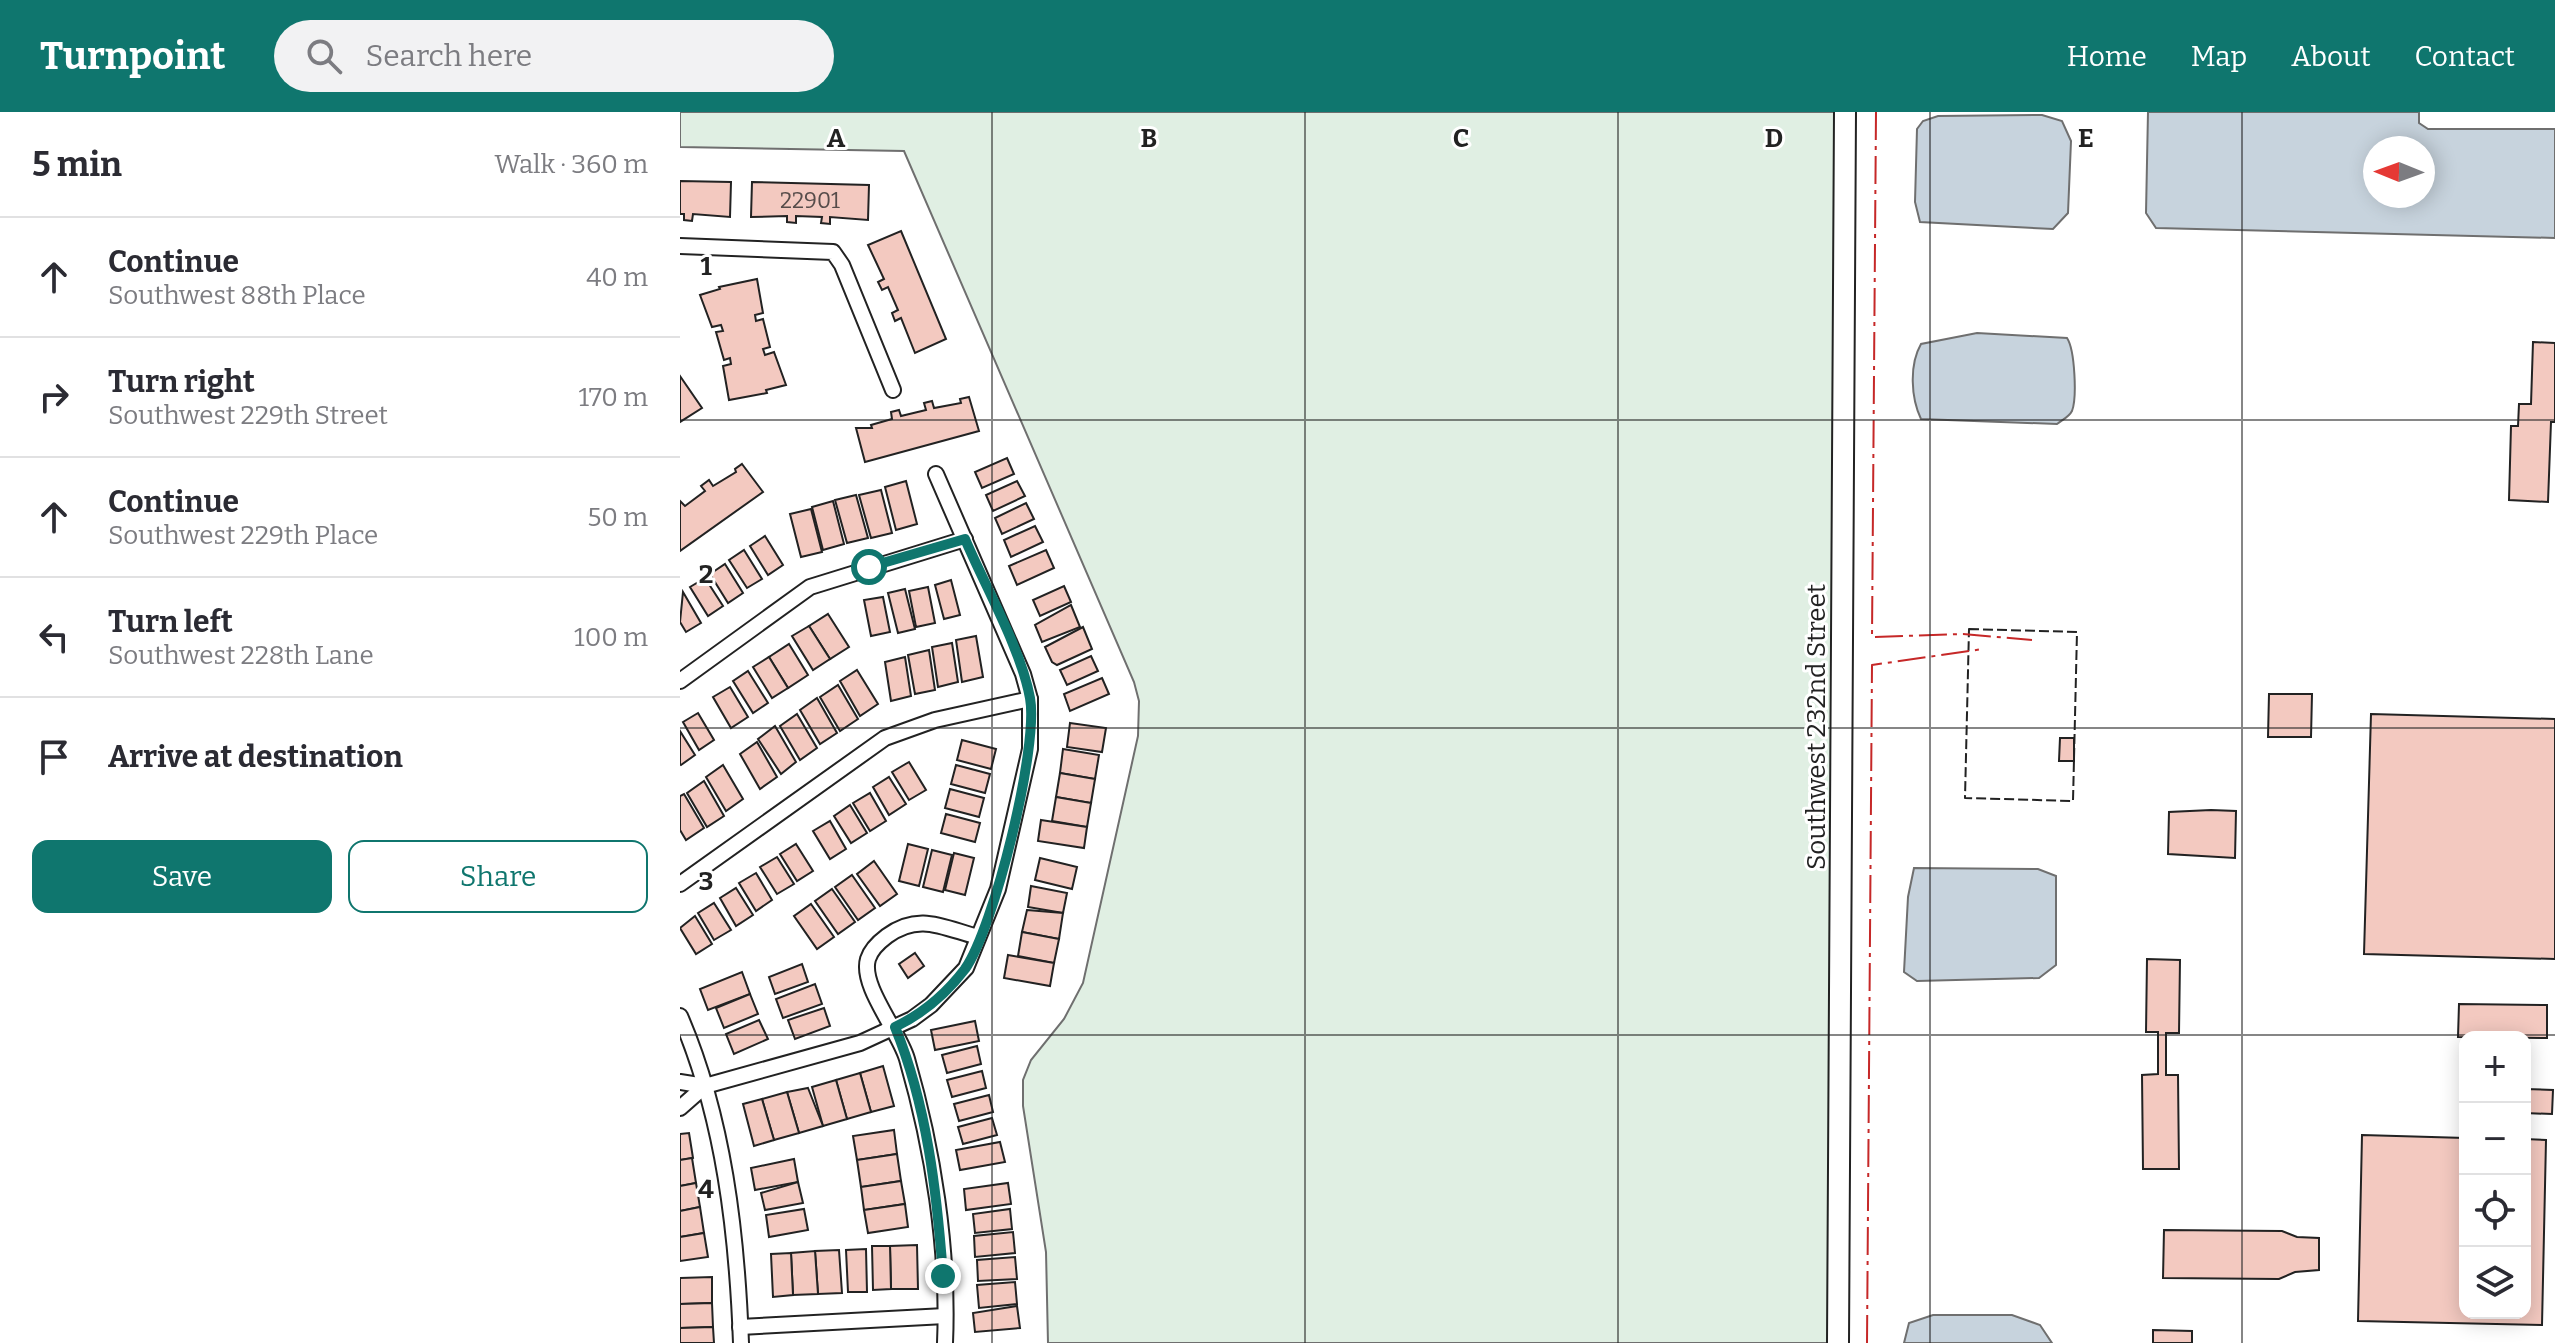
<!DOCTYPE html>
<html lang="en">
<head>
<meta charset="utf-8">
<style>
	:root { --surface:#fff; --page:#f2f2f3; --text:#2b2b33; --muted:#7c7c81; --line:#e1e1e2; --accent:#0f766e }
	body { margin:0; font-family:Bitter,serif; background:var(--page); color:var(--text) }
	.controls { position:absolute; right:24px; bottom:24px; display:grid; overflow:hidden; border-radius:16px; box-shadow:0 4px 20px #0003 }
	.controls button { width:72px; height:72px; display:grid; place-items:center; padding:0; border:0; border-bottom:2px solid var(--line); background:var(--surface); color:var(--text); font:40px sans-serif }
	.compass { position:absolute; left:1683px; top:24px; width:72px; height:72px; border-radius:50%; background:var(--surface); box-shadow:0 4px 20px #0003; rotate:271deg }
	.stop { position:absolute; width:24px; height:24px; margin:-18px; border:6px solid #0f766e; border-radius:50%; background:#fff }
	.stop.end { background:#0f766e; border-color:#fff; box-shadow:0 2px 8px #0008 }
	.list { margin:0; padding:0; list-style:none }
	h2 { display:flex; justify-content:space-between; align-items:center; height:104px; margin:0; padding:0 32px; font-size:34px }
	h2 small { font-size:26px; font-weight:400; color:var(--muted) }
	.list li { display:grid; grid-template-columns:52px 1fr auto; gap:24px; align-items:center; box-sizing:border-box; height:120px; padding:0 32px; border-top:2px solid var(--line) }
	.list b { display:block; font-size:30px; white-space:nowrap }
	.list p { margin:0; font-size:26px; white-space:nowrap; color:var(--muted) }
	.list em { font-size:26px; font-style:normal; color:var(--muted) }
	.actions { display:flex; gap:16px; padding:24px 32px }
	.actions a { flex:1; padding:18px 0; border:2px solid var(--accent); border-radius:16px; text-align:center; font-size:28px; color:var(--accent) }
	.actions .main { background:var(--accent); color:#fff }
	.icon { flex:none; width:44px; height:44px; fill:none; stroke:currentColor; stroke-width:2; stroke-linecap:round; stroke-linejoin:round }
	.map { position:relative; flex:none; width:1875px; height:1231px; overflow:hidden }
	header { display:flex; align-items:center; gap:48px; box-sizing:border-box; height:112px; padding:0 40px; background:var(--accent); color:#fff }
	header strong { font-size:38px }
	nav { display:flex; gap:44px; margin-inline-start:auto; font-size:28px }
	.search { width:560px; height:72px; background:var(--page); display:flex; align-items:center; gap:20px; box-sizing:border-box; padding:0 28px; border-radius:44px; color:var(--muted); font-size:30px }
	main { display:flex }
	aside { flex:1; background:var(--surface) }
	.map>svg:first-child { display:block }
</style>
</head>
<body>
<header>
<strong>Turnpoint</strong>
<div class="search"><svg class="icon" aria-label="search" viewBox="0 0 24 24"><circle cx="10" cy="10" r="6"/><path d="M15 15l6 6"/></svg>Search here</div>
<nav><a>Home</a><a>Map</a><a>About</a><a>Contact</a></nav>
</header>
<main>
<aside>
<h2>5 min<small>Walk · 360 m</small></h2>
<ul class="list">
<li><svg class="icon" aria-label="ahead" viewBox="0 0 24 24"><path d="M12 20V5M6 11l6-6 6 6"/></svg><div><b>Continue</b><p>Southwest 88th Place</p></div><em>40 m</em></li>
<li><svg class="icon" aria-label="right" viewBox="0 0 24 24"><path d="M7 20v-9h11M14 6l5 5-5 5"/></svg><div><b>Turn right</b><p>Southwest 229th Street</p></div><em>170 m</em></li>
<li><svg class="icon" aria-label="ahead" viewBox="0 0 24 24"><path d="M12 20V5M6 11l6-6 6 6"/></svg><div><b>Continue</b><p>Southwest 229th Place</p></div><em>50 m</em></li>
<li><svg class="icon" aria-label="left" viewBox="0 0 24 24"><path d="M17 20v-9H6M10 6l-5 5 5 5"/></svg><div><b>Turn left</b><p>Southwest 228th Lane</p></div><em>100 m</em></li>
<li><svg class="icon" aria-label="arrive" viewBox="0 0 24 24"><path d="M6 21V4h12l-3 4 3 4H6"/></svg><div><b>Arrive at destination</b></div></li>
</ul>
<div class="actions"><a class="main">Save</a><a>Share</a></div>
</aside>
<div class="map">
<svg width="1875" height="1231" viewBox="0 0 1875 1231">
	<rect width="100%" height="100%" fill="#fff"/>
	<!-- green -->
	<polygon fill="#e0efe3" stroke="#6f6f6f" stroke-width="2" points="0,0 1156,0 1148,1231 368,1231 366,1140 343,994 343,968 351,948 384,907 403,871 458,624 459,589 454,570 224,39 0,35"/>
	<!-- water -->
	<g fill="#c7d3dd" stroke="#6f6f6f" stroke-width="2" fill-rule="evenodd">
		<path d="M1468,0H1739V11L1748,17H1875V126L1476,116L1466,101ZM1743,36V84H1695V36Z"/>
		<polygon points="1362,3 1382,9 1391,29 1388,101 1373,117 1240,110 1235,90 1237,17 1243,9 1258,4"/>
		<path d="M1297,221L1387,226C1395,238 1397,286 1392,299C1389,305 1382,308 1377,312L1241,307C1231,286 1229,253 1241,232Z"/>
		<polygon points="1234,756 1358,757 1376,764 1376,853 1359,866 1237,869 1224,860 1228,785"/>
		<polygon points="1253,1203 1332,1203 1360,1213 1372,1231 1224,1231 1229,1211"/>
	</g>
	<!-- building -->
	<g fill="#f3c9c0" stroke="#222" stroke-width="2">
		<polygon points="0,69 51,70 50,105 13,102 12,109 4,108 4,102 0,102"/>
		<polygon points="72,70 189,73 188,108 150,105 150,112 141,111 142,105 116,104 116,111 107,110 107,104 71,105"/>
		<polygon points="221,119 266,227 235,241 221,206 215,209 212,201 218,198 208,175 202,178 198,170 204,167 188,133"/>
		<polygon points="77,167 83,201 75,203 76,209 83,207 90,235 83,237 85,243 94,240 106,273 86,278 87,281 49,288 43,254 51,252 50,246 44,248 36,220 43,219 41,213 32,215 20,183 40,177 39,175"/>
		<polygon points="1853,230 1875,231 1875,310 1871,310 1868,390 1829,388 1831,314 1838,314 1839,292 1851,292"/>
		<polygon points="0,264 22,296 0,310"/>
		<polygon points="289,285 299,319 185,350 176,316 192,316 191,313 212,307 211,300 219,298 221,304 246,298 244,291 252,289 254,296 281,291 280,287"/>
		<polygon points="327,346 334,362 302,376 295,360"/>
		<polygon points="62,352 83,380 0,439 0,389 5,394 25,379 21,374 29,368 33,374 56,360 55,357"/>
		<polygon points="226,369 237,412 216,418 205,375"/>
		<polygon points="337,369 345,384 313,399 306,383"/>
		<polygon points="201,378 212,421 191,426 179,383"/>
		<polygon points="176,383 188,426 167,431 155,388"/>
		<polygon points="153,389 164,432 143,438 132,395"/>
		<polygon points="346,391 354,407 322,422 315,406"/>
		<polygon points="131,397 142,440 121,445 110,402"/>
		<polygon points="355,414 363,430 331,445 324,428"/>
		<polygon points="85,424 103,453 88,463 70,434"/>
		<polygon points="64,438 82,467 67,476 49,448"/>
		<polygon points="366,438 374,456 337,473 329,454"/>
		<polygon points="45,452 63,481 48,491 30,462"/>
		<polygon points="25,466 43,494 28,504 10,475"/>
		<polygon points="271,468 280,503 264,507 255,473"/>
		<polygon points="384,474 391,490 360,504 353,488"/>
		<polygon points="248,475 255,511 236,515 229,479"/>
		<polygon points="225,477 235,517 218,521 208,481"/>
		<polygon points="3,480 21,511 6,520 0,510"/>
		<polygon points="203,485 210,520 191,524 184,488"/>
		<polygon points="391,493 400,515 362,530 355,513"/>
		<polygon points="148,502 169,535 150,547 129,514"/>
		<polygon points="129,514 150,547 133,558 112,524"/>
		<polygon points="403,515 412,537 377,553 372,550 365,535"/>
		<polygon points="296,524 303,565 282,570 276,528"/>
		<polygon points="272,531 278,570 258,575 252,535"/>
		<polygon points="109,532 128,563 108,576 89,545"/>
		<polygon points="249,538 255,578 235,582 228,543"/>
		<polygon points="411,544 418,559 387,573 380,558"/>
		<polygon points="89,545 108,576 92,586 73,555"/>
		<polygon points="225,545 231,584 211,589 205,550"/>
		<polygon points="177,558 198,592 180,604 160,569"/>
		<polygon points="68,559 88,591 73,601 53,569"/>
		<polygon points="422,566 429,582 390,599 384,582"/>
		<polygon points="158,573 178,607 160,619 140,585"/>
		<polygon points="50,575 68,605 51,616 33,585"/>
		<polygon points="1589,582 1632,582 1631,625 1588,625"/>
		<polygon points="137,586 157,621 140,632 120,598"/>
		<polygon points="18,601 34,628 19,638 3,610"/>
		<polygon points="117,602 137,636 120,648 100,614"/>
		<polygon points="1691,602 1875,607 1875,847 1684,842"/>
		<polygon points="390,611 426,616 422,640 387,635"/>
		<polygon points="95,614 116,650 101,662 78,627"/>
		<polygon points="0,619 15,643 1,653 0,652"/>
		<polygon points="1380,626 1394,626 1394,649 1379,649"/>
		<polygon points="282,628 316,637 311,657 277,648"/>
		<polygon points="77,630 97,665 80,677 60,642"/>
		<polygon points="383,637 419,643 415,667 380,661"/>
		<polygon points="229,650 246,678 229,688 212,660"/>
		<polygon points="43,653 63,687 46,699 26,665"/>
		<polygon points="276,653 310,662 305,681 271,672"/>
		<polygon points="380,661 415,667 411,691 376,685"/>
		<polygon points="209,665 226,692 209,703 193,675"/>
		<polygon points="24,669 44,704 27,715 7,681"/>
		<polygon points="270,677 304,686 299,705 265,696"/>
		<polygon points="190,681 206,709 190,719 173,691"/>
		<polygon points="4,682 24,716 6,728 0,718 0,684"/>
		<polygon points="376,685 411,691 407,715 372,709"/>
		<polygon points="170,693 187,721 171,731 154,704"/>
		<polygon points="1531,698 1556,699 1555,746 1488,742 1489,700"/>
		<polygon points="266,702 300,711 295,730 261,721"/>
		<polygon points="361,708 407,715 404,736 358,729"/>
		<polygon points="150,709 166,737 150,747 133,719"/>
		<polygon points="116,732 133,759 117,769 100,742"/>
		<polygon points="228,732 248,737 239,774 219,769"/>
		<polygon points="252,738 272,743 263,780 243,775"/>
		<polygon points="274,741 294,746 285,783 265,778"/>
		<polygon points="97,745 114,772 97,782 80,755"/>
		<polygon points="360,746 397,755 392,777 355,768"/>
		<polygon points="194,749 217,782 200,794 177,762"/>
		<polygon points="76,761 92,788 76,799 59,771"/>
		<polygon points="172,763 195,796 178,808 155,775"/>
		<polygon points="351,774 387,781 383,801 348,795"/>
		<polygon points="56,776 73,803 56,814 40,786"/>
		<polygon points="152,777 175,810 158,822 135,789"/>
		<polygon points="34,791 51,818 34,828 18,801"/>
		<polygon points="131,792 154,825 137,837 114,804"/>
		<polygon points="347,798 383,801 379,827 342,820"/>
		<polygon points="15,804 32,832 16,842 0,816"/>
		<polygon points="342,820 379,827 374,851 338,844"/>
		<polygon points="235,841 244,854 228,866 219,852"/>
		<polygon points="328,843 374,851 370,874 324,866"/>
		<polygon points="1467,847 1500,848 1499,921 1486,921 1486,963 1498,963 1499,1057 1463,1057 1462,963 1478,962 1478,920 1466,920"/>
		<polygon points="122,852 128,870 95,882 89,865"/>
		<polygon points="62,860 70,882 28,898 20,877"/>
		<polygon points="135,872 142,892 103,906 96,887"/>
		<polygon points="70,882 78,902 44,916 36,896"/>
		<polygon points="1779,892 1867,893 1867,926 1778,925"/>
		<polygon points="144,896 150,914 115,927 108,908"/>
		<polygon points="79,908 88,927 54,942 46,922"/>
		<polygon points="295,909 299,929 255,938 251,918"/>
		<polygon points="297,934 301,952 267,961 262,943"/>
		<polygon points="203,954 214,994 191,1000 180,961"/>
		<polygon points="302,959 306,976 272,985 267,968"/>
		<polygon points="180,961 191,1000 167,1007 156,968"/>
		<polygon points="156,968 167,1007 143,1014 132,975"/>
		<polygon points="128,976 143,1014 119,1021 107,980"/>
		<polygon points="1845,977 1873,978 1872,1002 1845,1001"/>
		<polygon points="107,980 119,1021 94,1028 82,987"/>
		<polygon points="309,983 313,1000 279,1009 274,992"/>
		<polygon points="82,987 94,1028 74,1034 63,992"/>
		<polygon points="312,1006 317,1023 283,1032 278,1015"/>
		<polygon points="214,1018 217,1042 177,1048 173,1024"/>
		<polygon points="9,1021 13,1046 0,1048 0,1022"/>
		<polygon points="1682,1023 1785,1026 1785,1201 1845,1201 1845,1027 1866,1028 1862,1213 1678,1209"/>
		<polygon points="320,1030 325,1050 280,1058 276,1038"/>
		<polygon points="217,1042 221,1069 181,1075 177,1048"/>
		<polygon points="12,1046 16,1071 0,1074 0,1048"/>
		<polygon points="114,1047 118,1070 75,1078 71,1056"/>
		<polygon points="221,1069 225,1092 184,1098 181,1075"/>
		<polygon points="118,1070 123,1091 85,1098 81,1081"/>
		<polygon points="16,1071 20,1095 0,1099 0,1074"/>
		<polygon points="328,1071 331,1092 286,1098 284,1077"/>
		<polygon points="225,1092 228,1115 188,1121 184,1098"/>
		<polygon points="20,1095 24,1121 0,1125 0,1099"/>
		<polygon points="124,1097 128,1118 89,1125 86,1103"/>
		<polygon points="330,1097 332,1117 295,1121 293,1102"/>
		<polygon points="1484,1118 1602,1119 1617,1125 1639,1126 1639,1158 1615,1160 1599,1167 1483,1166"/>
		<polygon points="333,1120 335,1141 295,1145 294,1124"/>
		<polygon points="24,1121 28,1145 0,1149 0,1125"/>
		<polygon points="237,1133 238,1177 211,1177 210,1134"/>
		<polygon points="192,1134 210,1134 211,1177 193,1178"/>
		<polygon points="186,1137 187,1180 168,1180 166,1138"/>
		<polygon points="159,1138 162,1181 138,1182 135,1139"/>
		<polygon points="135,1139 138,1182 113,1183 111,1141"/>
		<polygon points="111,1141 113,1183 93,1185 91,1142"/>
		<polygon points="335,1145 337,1167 298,1169 297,1148"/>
		<polygon points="32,1165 32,1191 0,1192 0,1166"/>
		<polygon points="335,1170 337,1192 299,1196 297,1173"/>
		<polygon points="32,1191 33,1215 0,1216 0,1192"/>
		<polygon points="337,1194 340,1216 295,1220 293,1201"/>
		<polygon points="33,1215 34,1231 0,1231 0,1216"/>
		<polygon points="1473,1218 1512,1219 1512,1231 1473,1231"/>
	</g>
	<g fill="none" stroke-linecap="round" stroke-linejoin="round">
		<defs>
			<g id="street">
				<polyline points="0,134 153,140 162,153 213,278"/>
				<polyline points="0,569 130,475 285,427"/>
				<polyline points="0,772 205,626 255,608 350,587"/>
				<path d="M0,904C44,1006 57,1121 61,1231"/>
				<polyline points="0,970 25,974 180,931 232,907 251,893 286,856 318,777 350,637 350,587 343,562 256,362"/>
				<polyline points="0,996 25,974"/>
				<polyline points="60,1215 265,1204"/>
				<path d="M265,1231C269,1137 253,1037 227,947C219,919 180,874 188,847C191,837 199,830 207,824C239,800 264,816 298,825"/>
			</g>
			<polyline id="secondary" points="1158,1231 1165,0"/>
		</defs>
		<!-- street casing -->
		<use href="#street" stroke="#222" stroke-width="18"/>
		<!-- secondary casing -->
		<use href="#secondary" stroke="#222" stroke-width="24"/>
		<!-- street -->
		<use href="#street" stroke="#fff" stroke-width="14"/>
		<!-- secondary -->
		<use href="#secondary" stroke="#fff" stroke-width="20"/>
		<!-- fence -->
		<polygon stroke="#222" stroke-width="2" stroke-dasharray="10 4" stroke-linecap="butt" points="1289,517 1397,520 1393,689 1285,686"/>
		<!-- power -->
		<g stroke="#c62828" stroke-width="2" stroke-dasharray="28 6 4 6" stroke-linecap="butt">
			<polyline points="1196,0 1192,525 1283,522 1352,528"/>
			<polyline points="1187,1231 1192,553 1303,537"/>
		</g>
	</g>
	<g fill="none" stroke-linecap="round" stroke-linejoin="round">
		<!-- route -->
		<path stroke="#0f766e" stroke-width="10" d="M189,455L285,427C305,474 341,537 350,586C359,635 314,816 285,857C266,882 242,902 215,915C247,993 257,1081 263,1164"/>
	</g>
	<!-- grid -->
	<path fill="none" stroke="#222" stroke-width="2" stroke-opacity="0.55" d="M312,0V1231M625,0V1231M938,0V1231M1250,0V1231M1562,0V1231M0,308H1875M0,616H1875M0,923H1875"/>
	<g text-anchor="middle" stroke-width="6" stroke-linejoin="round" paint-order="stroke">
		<!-- number labels -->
		<g font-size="22" fill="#564c4a">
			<text x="130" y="96">22901</text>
		</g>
		<!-- street labels -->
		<g font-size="26" fill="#222" stroke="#fff">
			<text transform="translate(1136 615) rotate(-90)" y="9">Southwest 232nd Street</text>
		</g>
	</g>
	<g font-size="26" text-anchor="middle" font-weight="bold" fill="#222" stroke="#fff" stroke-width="6" stroke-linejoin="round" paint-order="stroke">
		<text x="156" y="35">A</text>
		<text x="469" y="35">B</text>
		<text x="781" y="35">C</text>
		<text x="1094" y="35">D</text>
		<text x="1406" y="35">E</text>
		<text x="26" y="163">1</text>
		<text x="26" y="471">2</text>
		<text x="26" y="778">3</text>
		<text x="26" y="1086">4</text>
	</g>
</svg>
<div class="controls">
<button>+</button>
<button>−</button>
<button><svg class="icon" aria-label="locate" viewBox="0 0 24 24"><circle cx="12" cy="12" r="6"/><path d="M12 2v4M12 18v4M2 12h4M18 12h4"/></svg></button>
<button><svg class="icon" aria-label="layers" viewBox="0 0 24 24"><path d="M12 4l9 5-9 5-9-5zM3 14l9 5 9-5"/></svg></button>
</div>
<svg class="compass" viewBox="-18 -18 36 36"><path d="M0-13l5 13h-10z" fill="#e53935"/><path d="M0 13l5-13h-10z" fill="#7c7c81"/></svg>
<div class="stop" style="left:189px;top:455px"></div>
<div class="stop end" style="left:263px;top:1164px"></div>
</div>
</main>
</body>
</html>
